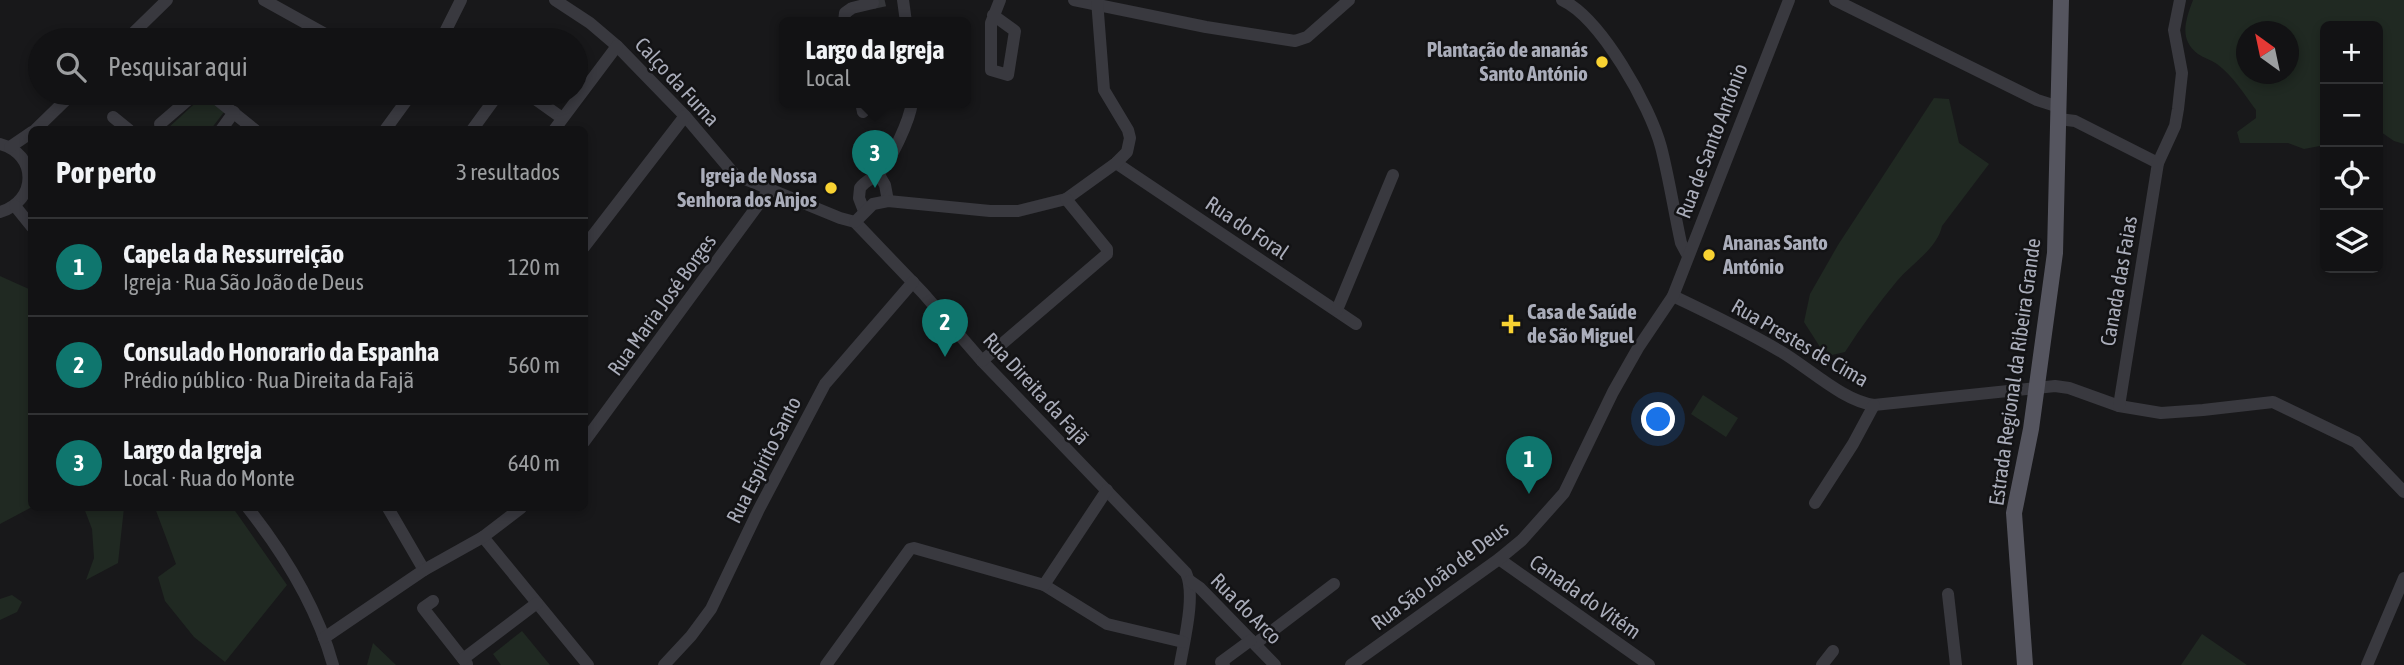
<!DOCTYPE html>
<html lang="pt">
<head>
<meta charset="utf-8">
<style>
	:root { --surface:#121214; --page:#1b1b1d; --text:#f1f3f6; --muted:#9c9ea0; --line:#313234; --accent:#0f766e }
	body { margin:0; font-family:"Asap Condensed",sans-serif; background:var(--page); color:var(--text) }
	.controls { position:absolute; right:21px; top:21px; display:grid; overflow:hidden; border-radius:10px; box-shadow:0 4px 10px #0003 }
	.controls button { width:63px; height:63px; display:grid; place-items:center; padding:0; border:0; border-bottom:2px solid var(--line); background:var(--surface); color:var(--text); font:35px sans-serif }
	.compass { position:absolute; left:2236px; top:21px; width:63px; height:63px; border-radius:50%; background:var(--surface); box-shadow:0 4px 10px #0003; rotate:327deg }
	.you { position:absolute; left:1659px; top:420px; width:24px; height:24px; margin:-18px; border:5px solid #fff; border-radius:50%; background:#1a73e8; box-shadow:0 0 0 10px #1a73e833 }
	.badge { display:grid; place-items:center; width:46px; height:46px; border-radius:50%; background:var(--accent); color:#fff; font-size:23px; font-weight:700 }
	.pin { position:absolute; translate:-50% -58px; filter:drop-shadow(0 2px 4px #0008) }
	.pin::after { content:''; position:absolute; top:37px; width:24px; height:21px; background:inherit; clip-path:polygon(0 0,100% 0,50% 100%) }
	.popup { position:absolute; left:779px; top:17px; width:192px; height:91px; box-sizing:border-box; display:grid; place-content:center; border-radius:10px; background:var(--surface); filter:drop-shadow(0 2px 5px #0005); font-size:23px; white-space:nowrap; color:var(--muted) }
	.popup b { font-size:26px; color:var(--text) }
	.popup::after { content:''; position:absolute; left:50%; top:100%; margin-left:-14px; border:14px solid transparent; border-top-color:var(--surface) }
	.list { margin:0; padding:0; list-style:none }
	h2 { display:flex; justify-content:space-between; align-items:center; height:91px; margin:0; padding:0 28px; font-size:30px }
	h2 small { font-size:23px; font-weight:400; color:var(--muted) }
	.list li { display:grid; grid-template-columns:46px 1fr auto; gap:21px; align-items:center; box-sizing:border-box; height:98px; padding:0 28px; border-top:2px solid var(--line) }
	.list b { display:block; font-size:26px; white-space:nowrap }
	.list p { margin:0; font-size:23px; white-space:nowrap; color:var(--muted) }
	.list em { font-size:23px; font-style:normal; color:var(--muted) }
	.icon { flex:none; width:38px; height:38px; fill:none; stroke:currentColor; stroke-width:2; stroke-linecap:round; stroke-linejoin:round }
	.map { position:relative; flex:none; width:2404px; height:665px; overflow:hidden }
	.search { position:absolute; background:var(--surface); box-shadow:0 4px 10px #0003; left:28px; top:28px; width:560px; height:77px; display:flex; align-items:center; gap:18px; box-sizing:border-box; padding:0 24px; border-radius:38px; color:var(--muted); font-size:26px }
	.panel { position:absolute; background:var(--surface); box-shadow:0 4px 10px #0003; left:28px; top:126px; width:560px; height:385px; border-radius:10px }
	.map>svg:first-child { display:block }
</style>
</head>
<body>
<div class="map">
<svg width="2404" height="665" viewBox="0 0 2404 665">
	<rect width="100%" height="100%" fill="#18181a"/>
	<!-- green -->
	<g fill="#202922" fill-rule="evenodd">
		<path d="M2193,0H2404V144L2394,141L2378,130V26H2325V145L2304,149L2288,143H2240L2237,132L2256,118V110C2244,94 2233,76 2217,64C2211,60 2204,58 2198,54C2178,39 2186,19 2193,0ZM2246,32H2288V74H2246Z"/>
		<polygon points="203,96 224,112 211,129 166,130"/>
		<path d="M1934,98L1949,99L1959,143L1989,164L1942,226C1937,249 1912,263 1897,281C1878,304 1861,327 1845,352L1832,355L1820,347L1804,322L1810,294L1838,245Z"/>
		<polygon points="0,276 31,290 32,507 0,524"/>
		<polygon points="1703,395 1738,418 1726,437 1691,414"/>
		<polygon points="84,508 124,508 118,563 86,580 94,558 92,529"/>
		<polygon points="155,508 233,508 287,585 225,662 194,637 165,601 158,577 176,564"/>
		<polygon points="12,595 22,602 17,612 0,620 0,599"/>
		<polygon points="522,631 550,665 501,665 493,654"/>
		<polygon points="2202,634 2247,665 2181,665"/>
		<polygon points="373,643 396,665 367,665"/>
	</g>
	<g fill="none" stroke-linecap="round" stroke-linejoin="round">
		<!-- minor-tunnel -->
		<polyline stroke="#35363a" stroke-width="12" stroke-dasharray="12 6" stroke-linecap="butt" points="873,3 886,0"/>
		<!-- minor -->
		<g stroke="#39393f" stroke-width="12">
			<polyline points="264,0 336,40"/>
			<polyline points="555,0 590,23 617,46 685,116 735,175 840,218 855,222"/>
			<polyline points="903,0 906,22"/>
			<polyline points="1074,0 1206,27 1295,41 1307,37 1349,0"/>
			<path d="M1562,0C1601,18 1650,106 1661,147C1669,178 1674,211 1681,243L1688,256"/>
			<polyline points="1835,0 2037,100 2059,107"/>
			<polyline points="993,15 1015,31 1008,75 991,70 991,23 1000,0"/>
			<polyline points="844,22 845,13 852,8 873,3"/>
			<polyline points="126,40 167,0"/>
			<polyline points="441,40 461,0"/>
			<polyline points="209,93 255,130"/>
			<polyline points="527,93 562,118"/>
			<polyline points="861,102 863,112"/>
			<polyline points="113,117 129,130"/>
			<polyline points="2059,119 2075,121 2158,163"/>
			<polyline points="160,124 196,93"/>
			<polyline points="35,130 73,93"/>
			<polyline points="221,130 234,112"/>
			<polyline points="385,130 412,93"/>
			<polyline points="472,130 499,93"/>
			<polyline points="554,130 617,46"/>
			<path d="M0,144C38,154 38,201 0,212"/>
			<polyline points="10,147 32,132"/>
			<polyline points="1116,163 1356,324"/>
			<polyline points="878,173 885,185 888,201"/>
			<polyline points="15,206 32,227"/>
			<path d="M864,211L859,198L860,188C865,181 872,179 878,174C891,161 910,120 912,102"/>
			<path d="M855,222L923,293L982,361L1186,573C1196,595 1184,641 1180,665"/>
			<polyline points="855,222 873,204 888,201 990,211 1018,211 1066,199 1116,163 1127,152 1130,138 1128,130 1104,90 1097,0"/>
			<polyline points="584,247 685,116"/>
			<path d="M1673,296C1709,313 1746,331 1780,351C1809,368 1843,401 1874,405L2055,386L2069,388L2119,406L2161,413L2203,410L2273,402L2356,442L2404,492"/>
			<polyline points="1337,310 1393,175"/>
			<polyline points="982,361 1107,254 1107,249 1066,199"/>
			<polyline points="2119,406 2158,163 2175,126 2178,109 2182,73 2174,30 2180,0"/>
			<polyline points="584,442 769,190"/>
			<polyline points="1815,503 1853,444 1874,405"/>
			<path d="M248,508C285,555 317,607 333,665"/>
			<polyline points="388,508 424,570"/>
			<polyline points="483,537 588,665"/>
			<polyline points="1499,559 1649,665"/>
			<polyline points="1190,581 1200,588 1275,665"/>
			<polyline points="1044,585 1107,624 1183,642"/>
			<polyline points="1948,594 1956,665"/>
			<polyline points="433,601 423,608 467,664"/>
			<polyline points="324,638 424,570 483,537 521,508"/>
			<polyline points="1255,644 1334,584"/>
			<polyline points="463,659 537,603"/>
			<polyline points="664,665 691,636 711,609 759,509 825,384 913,282"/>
			<polyline points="826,665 910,549 914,548 1044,585 1107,490"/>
			<polyline points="1224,665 1221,662 1251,640"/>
			<polyline points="1351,665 1499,559 1522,540 1564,493 1613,392 1638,348 1673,296 1789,0"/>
			<polyline points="1822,665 1833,651"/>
			<polyline points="2367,665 2404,578"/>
		</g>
		<!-- major -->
		<polyline stroke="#55555f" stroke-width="16" points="2025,665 2014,513 2031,429 2055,253 2061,0"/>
	</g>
	<!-- markers -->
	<g fill="#f8d232" stroke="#131315" stroke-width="2.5">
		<circle cx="1602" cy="62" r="7"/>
		<circle cx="831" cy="188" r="7"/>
		<circle cx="1709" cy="255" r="7"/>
		<path d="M1507.5 313.5h7v7h7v7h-7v7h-7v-7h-7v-7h7z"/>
	</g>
	<g text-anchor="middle" stroke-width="5" stroke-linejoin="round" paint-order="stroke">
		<!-- poi labels -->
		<g font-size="21" font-weight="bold" fill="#aaadba" stroke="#131315" text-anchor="end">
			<text x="1588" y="57">Plantação de ananás<tspan x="1588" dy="24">Santo António</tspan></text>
			<text x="817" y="183">Igreja de Nossa<tspan x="817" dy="24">Senhora dos Anjos</tspan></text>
			<text x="1723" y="250" text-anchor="start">Ananas Santo<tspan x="1723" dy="24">António</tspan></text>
			<text x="1527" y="319" text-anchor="start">Casa de Saúde<tspan x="1527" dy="24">de São Miguel</tspan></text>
		</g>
		<!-- street labels -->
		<g font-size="21" fill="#aaadba" stroke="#131315">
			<text transform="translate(677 82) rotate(47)" y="7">Calço da Furna</text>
			<text transform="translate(1712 141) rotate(-69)" y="7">Rua de Santo António</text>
			<text transform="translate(1247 228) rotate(34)" y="7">Rua do Foral</text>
			<text transform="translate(2119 281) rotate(-80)" y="7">Canada das Faias</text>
			<text transform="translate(662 305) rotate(-54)" y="7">Rua Maria José Borges</text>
			<text transform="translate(1800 343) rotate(30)" y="7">Rua Prestes de Cima</text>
			<text transform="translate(2015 372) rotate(-82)" y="7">Estrada Regional da Ribeira Grande</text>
			<text transform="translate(1036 389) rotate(47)" y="7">Rua Direita da Fajã</text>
			<text transform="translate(764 460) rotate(-63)" y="7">Rua Espírito Santo</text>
			<text transform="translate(1440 576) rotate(-37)" y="7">Rua São João de Deus</text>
			<text transform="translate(1585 597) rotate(35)" y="7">Canada do Vitém</text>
			<text transform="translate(1246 609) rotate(45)" y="7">Rua do Arco</text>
		</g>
	</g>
</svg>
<div class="controls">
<button>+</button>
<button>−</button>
<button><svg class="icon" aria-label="locate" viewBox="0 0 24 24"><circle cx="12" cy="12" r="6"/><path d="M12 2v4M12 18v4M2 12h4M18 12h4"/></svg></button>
<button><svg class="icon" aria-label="layers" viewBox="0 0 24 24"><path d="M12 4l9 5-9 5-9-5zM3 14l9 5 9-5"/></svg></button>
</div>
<svg class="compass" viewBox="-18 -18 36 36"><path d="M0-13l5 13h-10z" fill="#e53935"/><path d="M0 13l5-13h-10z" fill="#9c9ea0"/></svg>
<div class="you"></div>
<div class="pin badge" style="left:1529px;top:494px">1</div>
<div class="pin badge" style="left:945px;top:357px">2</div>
<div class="pin badge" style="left:875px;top:188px">3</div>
<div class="popup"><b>Largo da Igreja</b>Local</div>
<div class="search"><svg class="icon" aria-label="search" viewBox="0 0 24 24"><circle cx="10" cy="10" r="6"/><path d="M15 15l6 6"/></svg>Pesquisar aqui</div>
<section class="panel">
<h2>Por perto<small>3 resultados</small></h2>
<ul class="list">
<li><span class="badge">1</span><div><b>Capela da Ressurreição</b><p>Igreja · Rua São João de Deus</p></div><em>120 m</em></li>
<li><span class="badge">2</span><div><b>Consulado Honorario da Espanha</b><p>Prédio público · Rua Direita da Fajã</p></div><em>560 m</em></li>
<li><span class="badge">3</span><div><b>Largo da Igreja</b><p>Local · Rua do Monte</p></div><em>640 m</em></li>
</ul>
</section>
</div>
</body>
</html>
